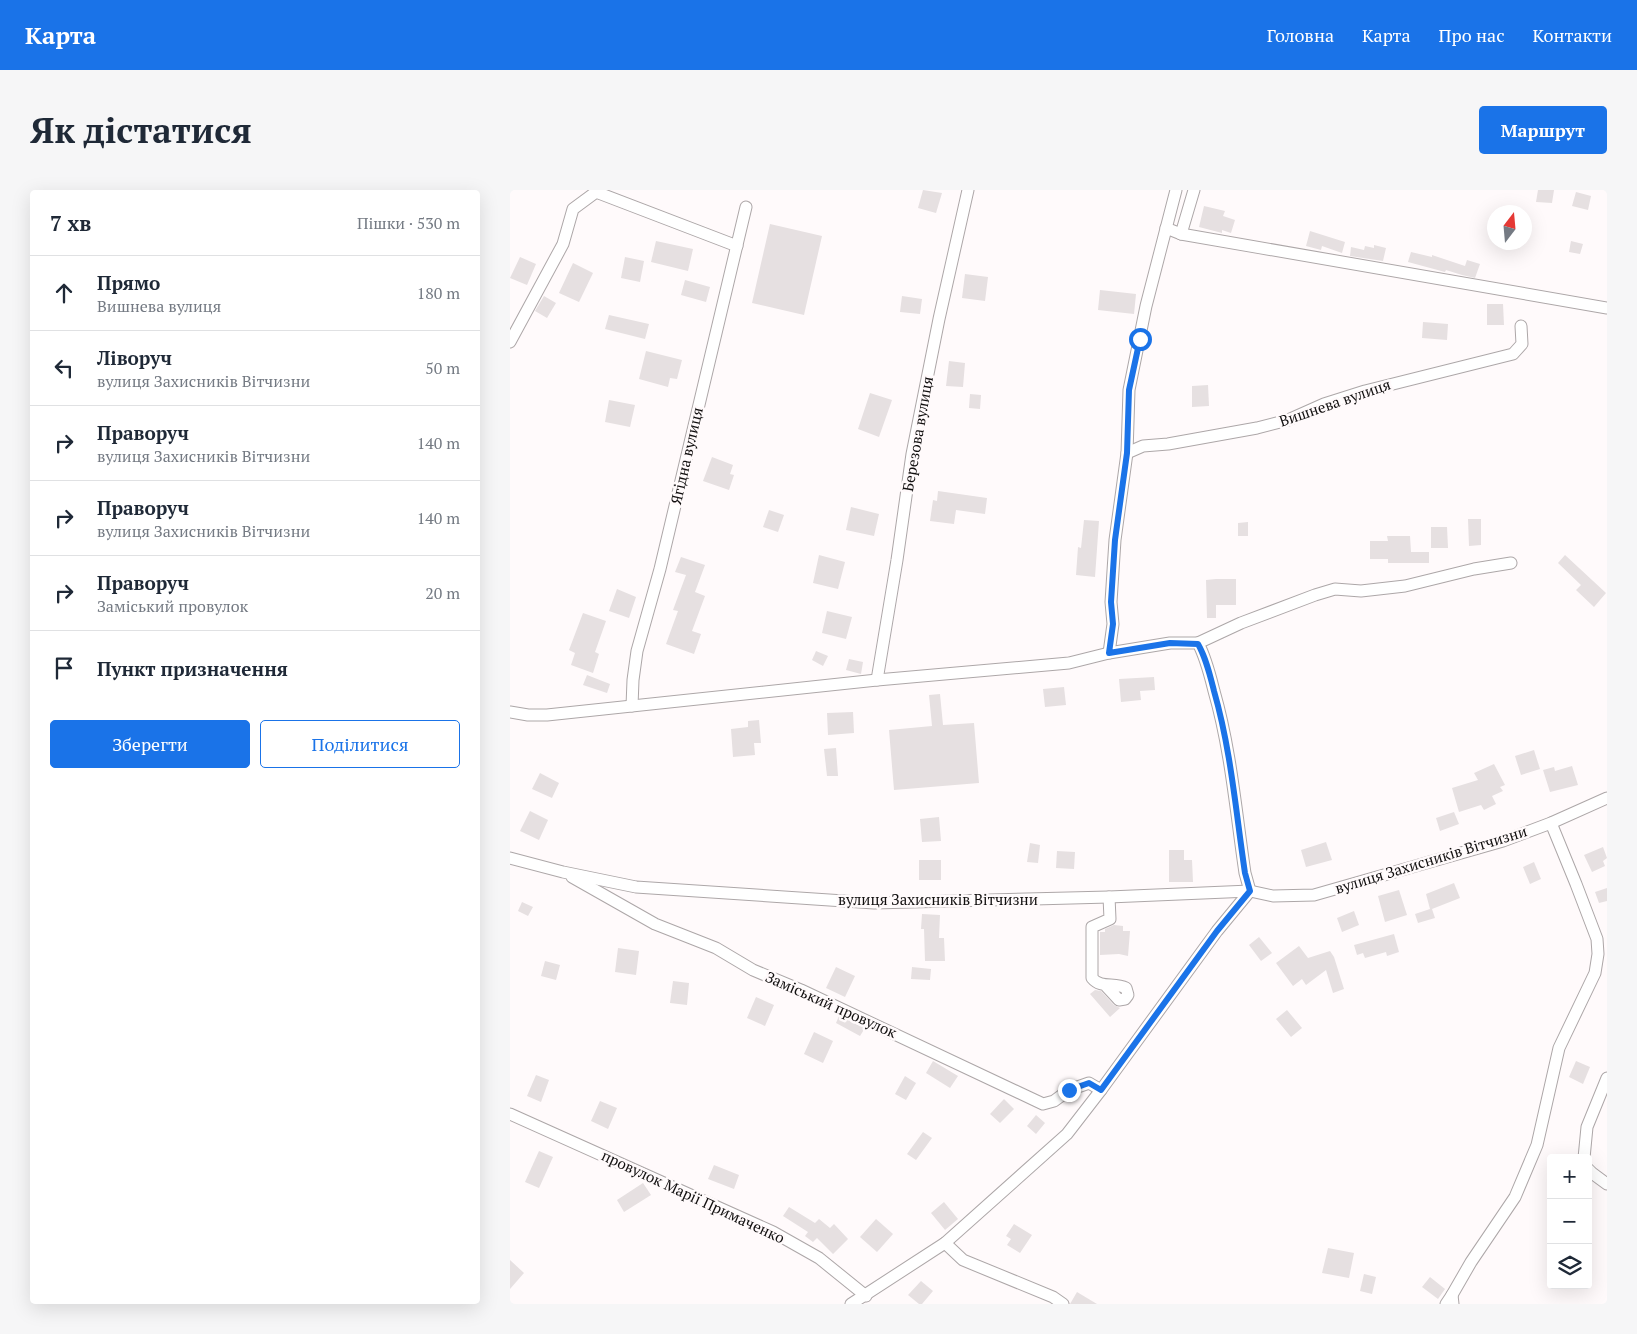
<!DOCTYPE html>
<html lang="uk">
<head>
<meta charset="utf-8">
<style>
	:root { --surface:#fff; --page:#f6f6f7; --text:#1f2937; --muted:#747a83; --line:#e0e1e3; --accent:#1a73e8 }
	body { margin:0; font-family:"PT Serif",serif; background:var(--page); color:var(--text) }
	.controls { position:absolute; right:15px; bottom:15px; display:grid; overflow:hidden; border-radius:5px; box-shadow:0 5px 20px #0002 }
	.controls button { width:45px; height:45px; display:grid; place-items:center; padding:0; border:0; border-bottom:1px solid var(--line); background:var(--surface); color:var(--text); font:25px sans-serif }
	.compass { position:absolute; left:977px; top:15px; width:45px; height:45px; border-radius:50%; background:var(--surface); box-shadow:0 5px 20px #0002; rotate:16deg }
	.stop { position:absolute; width:15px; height:15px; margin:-11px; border:4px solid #1a73e8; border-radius:50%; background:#fff }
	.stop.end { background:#1a73e8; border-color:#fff; box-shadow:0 1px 5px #0008 }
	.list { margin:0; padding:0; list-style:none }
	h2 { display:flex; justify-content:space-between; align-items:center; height:65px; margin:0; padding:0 20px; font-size:21px }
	h2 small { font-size:16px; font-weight:400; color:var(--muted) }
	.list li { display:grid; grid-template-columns:32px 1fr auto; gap:15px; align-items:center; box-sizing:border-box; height:75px; padding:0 20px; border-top:1px solid var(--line) }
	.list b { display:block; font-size:19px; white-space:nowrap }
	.list p { margin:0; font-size:16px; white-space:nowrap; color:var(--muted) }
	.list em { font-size:16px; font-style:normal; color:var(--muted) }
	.actions { display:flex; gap:10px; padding:15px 20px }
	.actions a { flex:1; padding:11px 0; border:1px solid var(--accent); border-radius:5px; text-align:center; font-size:18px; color:var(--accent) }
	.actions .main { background:var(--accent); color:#fff }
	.icon { flex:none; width:28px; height:28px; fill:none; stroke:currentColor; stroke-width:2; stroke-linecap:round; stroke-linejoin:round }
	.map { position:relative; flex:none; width:1097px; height:1114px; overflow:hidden; border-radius:5px }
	header { display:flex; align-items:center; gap:30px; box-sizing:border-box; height:70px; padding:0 25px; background:var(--accent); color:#fff }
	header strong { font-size:24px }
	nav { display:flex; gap:28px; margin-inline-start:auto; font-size:18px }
	.intro { display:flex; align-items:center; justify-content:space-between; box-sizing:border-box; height:120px; padding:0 30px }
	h1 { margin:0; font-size:35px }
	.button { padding:12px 22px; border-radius:5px; background:var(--accent); color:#fff; font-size:18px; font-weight:700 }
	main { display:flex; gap:30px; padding:0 30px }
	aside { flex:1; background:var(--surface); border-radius:5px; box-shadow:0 5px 20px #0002 }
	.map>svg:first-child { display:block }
</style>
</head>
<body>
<header>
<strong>Карта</strong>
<nav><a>Головна</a><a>Карта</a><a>Про нас</a><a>Контакти</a></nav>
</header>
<div class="intro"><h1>Як дістатися</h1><a class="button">Маршрут</a></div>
<main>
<aside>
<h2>7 хв<small>Пішки · 530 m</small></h2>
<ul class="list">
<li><svg class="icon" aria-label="ahead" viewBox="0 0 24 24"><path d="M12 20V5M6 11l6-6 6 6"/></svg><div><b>Прямо</b><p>Вишнева вулиця</p></div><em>180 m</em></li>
<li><svg class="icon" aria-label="left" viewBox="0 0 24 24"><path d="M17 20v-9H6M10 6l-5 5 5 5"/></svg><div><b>Ліворуч</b><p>вулиця Захисників Вітчизни</p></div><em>50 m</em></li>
<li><svg class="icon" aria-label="right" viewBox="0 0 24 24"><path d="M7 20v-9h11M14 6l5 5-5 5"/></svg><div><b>Праворуч</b><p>вулиця Захисників Вітчизни</p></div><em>140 m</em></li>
<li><svg class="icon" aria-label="right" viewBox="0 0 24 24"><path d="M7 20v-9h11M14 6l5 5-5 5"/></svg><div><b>Праворуч</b><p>вулиця Захисників Вітчизни</p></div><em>140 m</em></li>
<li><svg class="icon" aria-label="right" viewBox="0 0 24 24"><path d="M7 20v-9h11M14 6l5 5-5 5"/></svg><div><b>Праворуч</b><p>Заміський провулок</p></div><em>20 m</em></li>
<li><svg class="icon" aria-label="arrive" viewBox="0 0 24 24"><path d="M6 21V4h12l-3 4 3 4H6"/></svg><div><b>Пункт призначення</b></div></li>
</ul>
<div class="actions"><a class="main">Зберегти</a><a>Поділитися</a></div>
</aside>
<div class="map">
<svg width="1097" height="1114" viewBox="0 0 1097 1114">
	<rect width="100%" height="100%" fill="#fffafb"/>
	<!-- building -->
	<g fill="#e6e0e1">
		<polygon points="413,0 432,3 426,23 408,18"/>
		<polygon points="1028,0 1044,0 1042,13 1026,12"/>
		<polygon points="1066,2 1081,6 1078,20 1062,16"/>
		<polygon points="694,16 715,21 713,26 725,30 721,43 712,40 712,43 689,37"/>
		<polygon points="260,34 312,46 294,125 242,113"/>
		<polygon points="800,41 835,52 832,63 812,56 811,60 796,56"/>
		<polygon points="146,51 183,59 178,81 141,72"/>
		<polygon points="1061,51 1073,54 1070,64 1059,62"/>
		<polygon points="864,55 876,58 873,71 840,66 841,57 854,60 855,56 864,58"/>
		<polygon points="901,62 922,67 922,65 955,76 957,70 970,74 965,88 952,85 936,80 935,82 898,72"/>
		<polygon points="10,67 26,74 17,95 0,88"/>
		<polygon points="115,67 134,71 130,92 111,88"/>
		<polygon points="63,73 83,83 69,112 49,103"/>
		<polygon points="455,84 478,87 475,111 452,108"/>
		<polygon points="175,90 200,97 196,112 171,105"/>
		<polygon points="590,100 626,104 624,124 588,120"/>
		<polygon points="34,106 46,113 37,128 25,121"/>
		<polygon points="392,106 412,109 410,124 390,122"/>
		<polygon points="977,114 993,114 994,135 977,135"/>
		<polygon points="99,125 139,134 135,149 95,139"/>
		<polygon points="913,132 938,134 937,150 912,148"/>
		<polygon points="136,161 172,170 167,189 160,188 158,197 129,189"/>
		<polygon points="439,171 455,173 453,197 436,196"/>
		<polygon points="698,195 699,216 682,217 682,196"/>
		<polygon points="360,203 382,210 369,247 348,239"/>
		<polygon points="460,204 471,205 470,219 459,218"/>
		<polygon points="99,210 125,215 120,237 95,232"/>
		<polygon points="202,267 223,275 220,284 224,285 219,300 193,291"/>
		<polygon points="428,301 477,308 475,324 446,320 444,334 420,331 423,310 427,311"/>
		<polygon points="341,317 369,324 364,346 336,340"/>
		<polygon points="259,320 274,325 268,342 253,337"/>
		<polygon points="958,329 971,329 971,355 959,356"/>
		<polygon points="574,330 589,331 585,387 566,385 568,357 571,358"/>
		<polygon points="738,332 738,346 728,346 728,333"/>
		<polygon points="921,337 937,337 938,358 921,358"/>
		<polygon points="877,346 900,346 901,362 919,362 919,373 878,373 878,369 860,369 860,351 878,351"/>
		<polygon points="309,365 335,372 328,399 303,393"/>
		<polygon points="1055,365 1096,403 1084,417 1066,400 1071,395 1048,373"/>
		<polygon points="171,367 195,375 185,402 195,406 182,441 191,444 184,464 156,454 168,421 163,420 176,385 165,382"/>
		<polygon points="706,389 726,389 726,415 706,415 706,428 697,428 696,390"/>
		<polygon points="107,399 126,407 119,428 99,421"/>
		<polygon points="317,421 342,427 336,449 312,443"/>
		<polygon points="73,423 96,431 85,462 89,464 83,483 61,475 65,463 59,460"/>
		<polygon points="306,461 318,466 313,476 302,470"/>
		<polygon points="339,469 353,472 351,484 336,480"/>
		<polygon points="77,485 100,494 97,503 73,495"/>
		<polygon points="644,487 645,500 630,501 631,510 611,512 609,489"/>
		<polygon points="554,497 556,515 535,517 533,499"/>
		<polygon points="430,504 433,535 464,533 469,593 384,600 379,540 422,536 419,505"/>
		<polygon points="343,522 344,543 318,545 317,523"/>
		<polygon points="249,530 251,553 244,553 245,565 223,567 221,539 238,537 238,531"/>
		<polygon points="326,558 328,586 317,586 314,559"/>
		<polygon points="1024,560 1030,579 1011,585 1005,566"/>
		<polygon points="984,574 995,595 990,597 993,601 982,606 986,614 974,620 971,615 949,622 942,598 968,590 964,583"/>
		<polygon points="1062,576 1068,595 1040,602 1033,580 1044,577 1045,581"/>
		<polygon points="30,583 49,593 42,608 22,599"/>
		<polygon points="20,621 38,630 29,650 10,641"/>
		<polygon points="944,622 949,634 930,641 926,628"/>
		<polygon points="429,627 431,651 412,652 410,629"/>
		<polygon points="816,652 822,670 796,677 791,660"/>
		<polygon points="520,653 530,655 528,673 517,672"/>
		<polygon points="1093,657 1097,668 1093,671 1095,676 1082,682 1074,665"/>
		<polygon points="659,660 674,660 674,670 682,670 683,692 659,692"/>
		<polygon points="547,661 565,662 564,679 546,678"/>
		<rect x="409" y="670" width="22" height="20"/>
		<polygon points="1024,672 1031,689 1020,694 1013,677"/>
		<polygon points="944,693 950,708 922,719 925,728 908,733 905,724 920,719 916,704"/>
		<polygon points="1097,698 1097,711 1089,713 1085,702"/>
		<polygon points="889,700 897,725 875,732 868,706"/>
		<polygon points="12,712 23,717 18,726 8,721"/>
		<polygon points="844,721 849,735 832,742 827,728"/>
		<polygon points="412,724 430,725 429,748 434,748 435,771 415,771 414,739 411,739"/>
		<polygon points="604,735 613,736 613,741 620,741 618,766 609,764 590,765 590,742 595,742 595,739"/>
		<polygon points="884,744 889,762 877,766 876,762 855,768 853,763 847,765 844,755"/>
		<polygon points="749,747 762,763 751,771 739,755"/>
		<polygon points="789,756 798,768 820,761 824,767 834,799 823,803 816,780 796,795 792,789 783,796 766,773"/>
		<polygon points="108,758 129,761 126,785 105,782"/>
		<polygon points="35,771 50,775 46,790 31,786"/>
		<polygon points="326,777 345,786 335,807 316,798"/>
		<polygon points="402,777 421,779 420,790 401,789"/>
		<polygon points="163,791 179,793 177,815 160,813"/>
		<polygon points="585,800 591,801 604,815 610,818 600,827 580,804"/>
		<polygon points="246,807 264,815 255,836 237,828"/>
		<polygon points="777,820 792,838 781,847 766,829"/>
		<polygon points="329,826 355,838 350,846 326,833"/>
		<polygon points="304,842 323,851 313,873 294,864"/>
		<polygon points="423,871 448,886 440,898 416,883"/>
		<polygon points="1066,871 1080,877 1073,894 1059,887"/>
		<polygon points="26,885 39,890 31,912 17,906"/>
		<polygon points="395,886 406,893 396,910 385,904"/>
		<polygon points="494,909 504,919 490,933 480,924"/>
		<polygon points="90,911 107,918 98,939 81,931"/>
		<polygon points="526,925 535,933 526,944 517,936"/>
		<polygon points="413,942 422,948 406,970 397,964"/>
		<polygon points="29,961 43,967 29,998 15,992"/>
		<polygon points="204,975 229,985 224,999 198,989"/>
		<polygon points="133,993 141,1005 114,1022 107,1010"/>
		<polygon points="434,1012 448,1029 435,1040 421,1023"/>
		<polygon points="279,1017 305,1033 309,1029 320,1038 324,1034 338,1049 323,1064 307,1048 303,1052 295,1046 298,1042 273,1026"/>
		<polygon points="366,1029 383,1044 367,1062 350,1047"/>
		<polygon points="504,1034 522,1045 510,1063 497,1055 501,1049 496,1046"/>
		<polygon points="818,1058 844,1063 839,1088 812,1083"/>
		<polygon points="0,1070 14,1083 0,1099"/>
		<polygon points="854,1084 866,1087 862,1104 850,1101"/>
		<polygon points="920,1087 935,1099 928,1109 912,1097"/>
		<polygon points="411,1091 423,1101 412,1114 409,1114 398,1105"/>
		<polygon points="567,1102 587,1114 560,1114"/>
	</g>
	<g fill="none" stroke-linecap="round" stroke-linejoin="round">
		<defs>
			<g id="minor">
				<polyline points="656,38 671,44 1097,118"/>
				<polyline points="671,44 684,0"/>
				<polyline points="0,152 53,54 63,19 86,2 227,56"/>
				<polyline points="617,263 633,256 658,254 747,238 778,230 814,214 855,201 1003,164 1012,154 1011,136"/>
				<polyline points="688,453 731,433 805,405 825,399 851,401 895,396 964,379 1001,373"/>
				<polyline points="599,463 603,434 601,412 605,350 617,263 619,200 636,116 666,0"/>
				<polyline points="367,490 387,370 402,264 429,129 458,0"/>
				<polyline points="122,516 123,490 127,461 150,379 236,17"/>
				<path d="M0,522L18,525H37L367,490L559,473L599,463L660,453H688C696,468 700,485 704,501C721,560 726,623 735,683L740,701L707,741L591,900L557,944L435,1053L341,1114"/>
				<polyline points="0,668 53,682 126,697 364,713 599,707 740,701 763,706 804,705 993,651 1041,633 1097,608"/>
				<polyline points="62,687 145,734 206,758 243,780 291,800 533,914 544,911 559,900 579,893 591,900"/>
				<path d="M596,796L609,810L615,809L618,805L616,798C604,792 591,799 582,788V737L600,729L599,707"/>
				<polyline points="0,924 263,1042 309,1068 356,1106"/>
				<polyline points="1074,968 1077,937 1097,888"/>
				<polyline points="1078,979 1082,983 1097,994"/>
				<polyline points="435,1053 453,1070 543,1107 553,1114"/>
				<polyline points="942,1105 961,1072 1005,1007 1027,955 1049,858 1085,783 1088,764 1087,749 1066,694 1041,633"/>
				<polyline points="936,1114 942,1105 943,1114"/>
			</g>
		</defs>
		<!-- minor casing -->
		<use href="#minor" stroke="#ada7a8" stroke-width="13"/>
		<!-- minor -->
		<use href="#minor" stroke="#fff" stroke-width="11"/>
	</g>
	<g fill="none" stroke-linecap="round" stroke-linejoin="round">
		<!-- route -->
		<path stroke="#1a73e8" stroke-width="6" d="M559,900L579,893L591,900L707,741L740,701L735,683C726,623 721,560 704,501C700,485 696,468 688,454L660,453L599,463L603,434L601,412L605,350L617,263L619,200L630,149"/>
	</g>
	<g text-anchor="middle" stroke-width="5" stroke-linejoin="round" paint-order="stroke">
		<!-- street labels -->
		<g font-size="15" fill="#110f0f" stroke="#fffafb">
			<text transform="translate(825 213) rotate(-19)" y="5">Вишнева вулиця</text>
			<text transform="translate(408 244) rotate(-80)" y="5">Березова вулиця</text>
			<text transform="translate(177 266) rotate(-77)" y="5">Ягідна вулиця</text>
			<text transform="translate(921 670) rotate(-17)" y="5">вулиця Захисників Вітчизни</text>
			<text x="428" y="715">вулиця Захисників Вітчизни</text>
			<text transform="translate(321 815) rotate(24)" y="5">Заміський провулок</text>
			<text transform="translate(183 1007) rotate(25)" y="5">провулок Марії Примаченко</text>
		</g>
	</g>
</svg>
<div class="controls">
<button>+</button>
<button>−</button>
<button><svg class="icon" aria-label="layers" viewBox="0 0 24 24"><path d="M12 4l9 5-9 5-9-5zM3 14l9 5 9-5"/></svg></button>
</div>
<svg class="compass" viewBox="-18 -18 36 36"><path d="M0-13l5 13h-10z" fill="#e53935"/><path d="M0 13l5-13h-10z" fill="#747a83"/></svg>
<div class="stop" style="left:630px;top:149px"></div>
<div class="stop end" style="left:559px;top:900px"></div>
</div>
</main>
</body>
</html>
